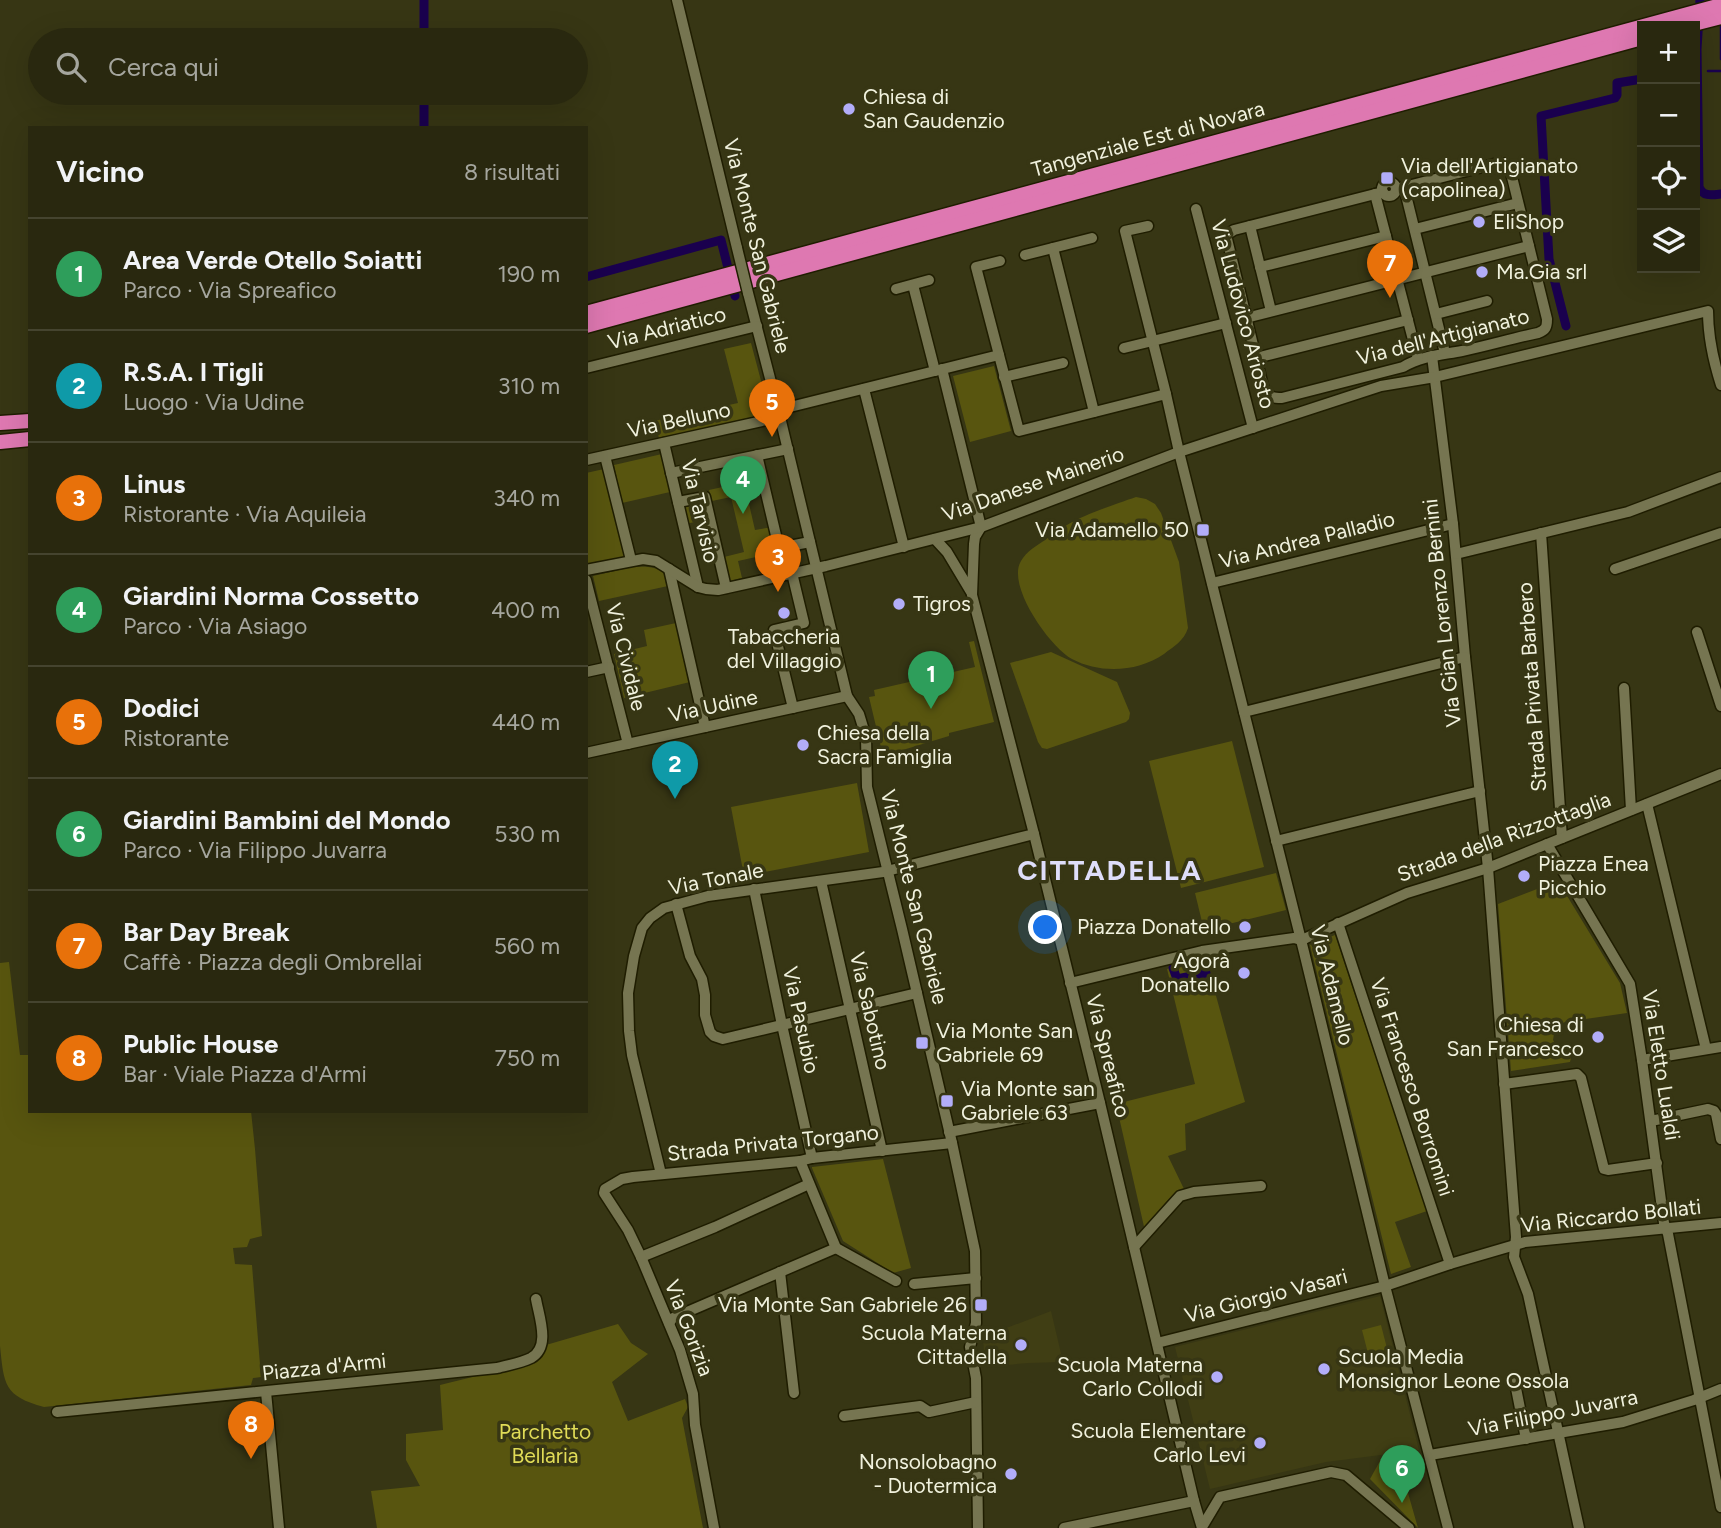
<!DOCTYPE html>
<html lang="it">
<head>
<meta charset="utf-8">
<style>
	:root { --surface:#29280f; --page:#35341d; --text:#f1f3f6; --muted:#a5a69e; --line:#45442f; --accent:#b2adf9 }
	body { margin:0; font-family:Figtree,sans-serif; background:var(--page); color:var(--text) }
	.controls { position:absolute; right:21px; top:21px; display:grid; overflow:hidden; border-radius:0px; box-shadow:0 7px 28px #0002 }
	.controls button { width:63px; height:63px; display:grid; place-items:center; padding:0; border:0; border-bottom:2px solid var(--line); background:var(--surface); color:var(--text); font:35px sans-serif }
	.you { position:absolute; left:1046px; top:928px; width:24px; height:24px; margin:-18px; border:5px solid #fff; border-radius:50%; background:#1a73e8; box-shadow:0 0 0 10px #1a73e833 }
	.badge { display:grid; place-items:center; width:46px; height:46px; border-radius:50%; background:var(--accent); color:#fff; font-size:23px; font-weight:700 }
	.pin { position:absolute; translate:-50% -58px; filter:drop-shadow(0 2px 4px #0008) }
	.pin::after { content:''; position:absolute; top:37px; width:24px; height:21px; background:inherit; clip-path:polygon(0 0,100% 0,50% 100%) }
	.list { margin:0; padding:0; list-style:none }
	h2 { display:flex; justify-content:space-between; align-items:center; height:91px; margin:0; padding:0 28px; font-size:30px }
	h2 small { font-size:23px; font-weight:400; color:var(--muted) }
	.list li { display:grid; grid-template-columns:46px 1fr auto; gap:21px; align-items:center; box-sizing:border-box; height:112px; padding:0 28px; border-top:2px solid var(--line) }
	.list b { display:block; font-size:26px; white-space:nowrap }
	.list p { margin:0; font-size:23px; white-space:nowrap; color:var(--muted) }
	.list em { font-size:23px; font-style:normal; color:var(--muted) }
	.icon { flex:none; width:38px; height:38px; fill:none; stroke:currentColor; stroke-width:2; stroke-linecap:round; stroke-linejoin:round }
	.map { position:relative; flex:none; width:1721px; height:1528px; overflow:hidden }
	.search { position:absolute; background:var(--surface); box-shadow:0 7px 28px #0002; left:28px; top:28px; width:560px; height:77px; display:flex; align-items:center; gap:18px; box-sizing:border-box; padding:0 24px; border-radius:38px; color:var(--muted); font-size:26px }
	.panel { position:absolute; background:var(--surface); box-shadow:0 7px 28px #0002; left:28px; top:126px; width:560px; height:987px; border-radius:0px }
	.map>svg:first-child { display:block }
</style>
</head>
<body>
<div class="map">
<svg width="1721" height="1528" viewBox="0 0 1721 1528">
	<rect width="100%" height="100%" fill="#373614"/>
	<!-- built -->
	<g fill="#403e14">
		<polygon points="1380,1296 1419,1450 1326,1462 1210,1489 1175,1347"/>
		<polygon points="1051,1311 1063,1362 1028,1363 985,1367 983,1337"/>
	</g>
	<!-- green -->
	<g fill="#58550f">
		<polygon points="751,343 769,411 767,414 659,438 654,421 738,403 724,349"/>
		<polygon points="994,366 1011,431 970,442 953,376"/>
		<polygon points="662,454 670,492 622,503 614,465"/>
		<polygon points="755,458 757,465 741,469 755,530 772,527 778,552 738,561 742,578 729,581 724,557 744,552 731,497 712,501 709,490 727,486 722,465"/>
		<polygon points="604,469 625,558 587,566 586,473"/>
		<path d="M1136,497L1146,499L1155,504L1161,513L1179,562L1188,628C1184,641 1174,646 1164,654C1138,672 1100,674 1072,659C1050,647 1006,585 1021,561C1027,551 1036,546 1045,540C1052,535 1059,529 1067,525C1085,514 1116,504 1136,497Z"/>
		<polygon points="703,500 707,519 686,524 682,505"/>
		<path d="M632,567C641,567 659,565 665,575C667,578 667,583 668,586L599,601L593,576Z"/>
		<polygon points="676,623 690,682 624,698 614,654 647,646 644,630"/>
		<polygon points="974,641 994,722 949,733 949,736 883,756 869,697 875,696 874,690 975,667 969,642"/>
		<polygon points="1051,652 1117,682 1130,713 1129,719 1126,722 1047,749 1042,748 1038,742 1010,663"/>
		<polygon points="1232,741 1264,867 1181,888 1149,761"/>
		<polygon points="857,783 869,852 744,876 731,807"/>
		<polygon points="1276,873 1286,910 1204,930 1195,893"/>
		<polygon points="1558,881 1620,983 1627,1013 1565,1022 1555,1028 1553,1040 1559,1050 1572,1054 1570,1062 1511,1071 1498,904"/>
		<polygon points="1335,935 1427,1211 1395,1222 1411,1267 1391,1274 1310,945"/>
		<path d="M1206,959L1245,1102L1185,1124L1186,1150L1168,1156L1184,1189C1166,1196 1156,1216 1145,1231L1116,1104L1195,1084L1167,969L1170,968C1175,989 1181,983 1198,979L1196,972L1180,977L1175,967Z"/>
		<path d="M9,962L20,1055H30V1111H251L255,1149L262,1236L250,1239L247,1247L233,1248L235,1264L252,1265L261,1377L253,1378L251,1385L44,1407C4,1396 4,1385 0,1346V963Z"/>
		<polygon points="883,1159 911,1268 893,1273 843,1241 812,1168 812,1167"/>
		<polygon points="618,1324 631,1343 648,1354 612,1382 628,1421 685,1399 688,1407 682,1418 703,1528 377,1528 371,1491 420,1486 406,1460 406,1434 443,1430 440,1385 533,1362 546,1345"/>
		<polygon points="1381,1325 1390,1360 1371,1365 1362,1330"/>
		<polygon points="1398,1458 1418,1528 1370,1479 1380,1461"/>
	</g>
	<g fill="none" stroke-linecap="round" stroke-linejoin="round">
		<!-- stream -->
		<g stroke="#1a004e" stroke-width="2.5">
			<polyline points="1721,24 1721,59"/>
			<polyline points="1708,71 1721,71"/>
		</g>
		<!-- canal -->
		<g stroke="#1a004e" stroke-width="9">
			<polyline points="424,0 424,40"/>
			<path d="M1700,0L1697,49L1699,187C1703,197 1712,195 1721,194"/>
			<polyline points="424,93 424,128"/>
			<polyline points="586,277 721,240 735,296"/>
			<polyline points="1566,326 1549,259 1541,116 1615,98 1617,95 1617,83 1642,79"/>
			<polyline points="1173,968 1177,979 1206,973"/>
		</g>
		<defs>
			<g id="minor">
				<polyline points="677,0 737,248"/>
				<circle cx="1389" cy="189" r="7"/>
				<polyline points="1404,187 1445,353"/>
				<path d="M1383,192L1234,230L1226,235L1264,390C1269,397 1273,398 1282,398L1403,367C1421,356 1441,355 1462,351C1487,346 1513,338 1538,333C1546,330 1547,327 1547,319L1511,173L1508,166L1502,163L1494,164L1396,189"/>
				<polyline points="1375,194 1418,359"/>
				<polyline points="1196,209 1253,428"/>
				<polyline points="1148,226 1125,231 1166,394"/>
				<polyline points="1250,226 1271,311"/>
				<polyline points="1415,229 1518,203"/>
				<polyline points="1053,248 1094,412"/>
				<polyline points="1025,255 1092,238"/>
				<polyline points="1260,267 1386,236"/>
				<polyline points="913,285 935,371"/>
				<polyline points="896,289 929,280"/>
				<polyline points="748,293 780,417 847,696 859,714 866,737 867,787 902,929 952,1143 975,1251 976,1323 970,1347 976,1378 978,1528"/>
				<polyline points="1436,314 1487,301"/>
				<polyline points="1246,318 1529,246"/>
				<polyline points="1124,348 1226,323"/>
				<polyline points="999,355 976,267 1000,261"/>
				<polyline points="1432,356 1453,524 1465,657 1488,868 1516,1237 1514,1257 1528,1294 1579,1528"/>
				<polyline points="1256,358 1408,320"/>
				<polyline points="586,368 757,326"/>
				<polyline points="942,369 981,527"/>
				<polyline points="1004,377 1063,363"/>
				<polyline points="864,389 904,547"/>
				<polyline points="778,410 999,355 1019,431 1166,394 1179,452 1304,952 1385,1286 1448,1528"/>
				<polyline points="664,443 698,587"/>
				<polyline points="757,455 779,548 810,542"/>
				<polyline points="605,456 631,560"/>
				<polyline points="586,460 780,417"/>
				<polyline points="671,473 788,449"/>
				<polyline points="678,502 705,497 726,588"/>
				<polyline points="981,527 975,537 974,544 972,595 1034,834 1100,1103 1194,1501 1202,1528"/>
				<polyline points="1541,533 1562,838"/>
				<polyline points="935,539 947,552 971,592"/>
				<polyline points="1456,554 1628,512 1721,477"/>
				<polyline points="669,569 705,727"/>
				<polyline points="1615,569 1721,533"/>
				<path d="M586,570L643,559L656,561L698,587L706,589L718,590L826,566L981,527L1179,452L1381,386L1435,377L1708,311C1708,337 1713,360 1721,385"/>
				<polyline points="792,573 804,623 774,630 793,708"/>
				<polyline points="586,580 628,744"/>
				<polyline points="1212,583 1453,524"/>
				<polyline points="1697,632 1721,706"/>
				<polyline points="586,672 609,667"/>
				<polyline points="1624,688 1631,810"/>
				<polyline points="1244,712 1465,657"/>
				<polyline points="586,753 847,696"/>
				<polyline points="1647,804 1706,1049"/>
				<polyline points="1276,841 1480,791"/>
				<polyline points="1547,844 1630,984 1642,1060 1664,1223 1668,1234 1721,1507"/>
				<polyline points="821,881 882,1151"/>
				<polyline points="754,889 782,1025 812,1158"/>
				<polyline points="676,904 690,956 702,979 705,995 705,1015 710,1032 714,1036 723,1039 917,993"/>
				<polyline points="1338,923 1450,1264"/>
				<polyline points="1070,983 1202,951 1294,938 1301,940 1306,938 1407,893 1488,868 1721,774"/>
				<polyline points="1642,1060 1721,1047"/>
				<polyline points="1504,1084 1577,1074 1581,1078 1604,1169 1608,1170 1657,1163"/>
				<polyline points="1651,1121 1708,1109 1714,1111 1716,1114 1721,1139"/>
				<polyline points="949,1132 1100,1103"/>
				<polyline points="661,1174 632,1055 629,1031 628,993 634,956 642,928 650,918 664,908 708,896 883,872 1034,834"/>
				<polyline points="1134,1247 1180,1196 1194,1192 1261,1186"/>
				<polyline points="836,1248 896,1281"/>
				<polyline points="641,1257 715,1227 809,1184"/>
				<polyline points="780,1272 794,1393"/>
				<polyline points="914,1284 976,1278"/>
				<polyline points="669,1323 673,1318 836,1248 800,1161"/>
				<polyline points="1157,1343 1385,1286 1450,1264 1525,1242 1721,1223"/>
				<polyline points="1515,1383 1526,1439"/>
				<polyline points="266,1392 279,1528"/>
				<path d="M57,1412L497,1368C508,1365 521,1363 531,1358C551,1347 539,1317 536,1299"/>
				<polyline points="844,1416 920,1406 929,1412 976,1402"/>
				<polyline points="1430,1455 1623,1422 1694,1400 1721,1389"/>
				<polyline points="1202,1527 1220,1497 1331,1472 1346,1475 1409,1528"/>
				<polyline points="714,1528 695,1425 693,1394 680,1350 641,1257 628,1230 604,1193 605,1189 622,1179 633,1177 800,1161 812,1158 952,1143"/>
				<polyline points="1064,1528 1194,1501"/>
			</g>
			<g id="highway">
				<polyline points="1686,26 1721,17"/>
				<polyline points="586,313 1721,5"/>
				<polyline points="586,326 1642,38"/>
				<polyline points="0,423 30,421"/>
				<polyline points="0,442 30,439"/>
			</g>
		</defs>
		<!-- minor casing -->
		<use href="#minor" stroke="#1f1d00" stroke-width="13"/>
		<!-- highway casing -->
		<use href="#highway" stroke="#1f1d00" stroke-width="17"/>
		<!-- minor -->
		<use href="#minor" stroke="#767551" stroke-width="10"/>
		<!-- highway -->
		<use href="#highway" stroke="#de78b1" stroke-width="14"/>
		<defs>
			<polyline id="minor-bridge" points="737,248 748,293"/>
		</defs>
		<!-- minor-bridge casing -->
		<use href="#minor-bridge" stroke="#1f1d00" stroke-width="13" stroke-linecap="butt"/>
		<!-- minor-bridge -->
		<use href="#minor-bridge" stroke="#767551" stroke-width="10"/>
	</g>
	<!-- markers -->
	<g fill="#b2adf9" stroke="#373614" stroke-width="2.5">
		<circle cx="849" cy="109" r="7"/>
		<rect x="1380" y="171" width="14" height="14" rx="3.5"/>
		<circle cx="1479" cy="222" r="7"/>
		<circle cx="1482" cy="272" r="7"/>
		<rect x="1196" y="523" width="14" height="14" rx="3.5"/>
		<circle cx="899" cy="604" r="7"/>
		<circle cx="784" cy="613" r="7"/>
		<circle cx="803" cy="745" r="7"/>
		<circle cx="1524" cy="876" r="7"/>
		<circle cx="1245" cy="927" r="7"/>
		<circle cx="1244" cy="973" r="7"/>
		<circle cx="1598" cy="1037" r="7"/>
		<rect x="915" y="1036" width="14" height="14" rx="3.5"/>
		<rect x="940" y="1094" width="14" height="14" rx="3.5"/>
		<rect x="974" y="1298" width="14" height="14" rx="3.5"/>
		<circle cx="1021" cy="1345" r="7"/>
		<circle cx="1324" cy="1369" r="7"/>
		<circle cx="1217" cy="1377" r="7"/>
		<circle cx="1260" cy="1443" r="7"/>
		<circle cx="1011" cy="1474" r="7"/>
	</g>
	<g text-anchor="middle" stroke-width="7" stroke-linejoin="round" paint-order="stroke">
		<!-- poi labels -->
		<g font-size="21" fill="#f1f2de" stroke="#373614" text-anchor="start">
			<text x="863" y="104">Chiesa di<tspan x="863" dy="24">San Gaudenzio</tspan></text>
			<text x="1401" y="173">Via dell'Artigianato<tspan x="1401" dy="24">(capolinea)</tspan></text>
			<text x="1493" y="229">EliShop</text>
			<text x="1496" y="279">Ma.Gia srl</text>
			<text x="1189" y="537" text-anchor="end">Via Adamello 50</text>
			<text x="913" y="611">Tigros</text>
			<text x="784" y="644" text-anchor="middle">Tabaccheria<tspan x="784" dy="24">del Villaggio</tspan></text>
			<text x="817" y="740">Chiesa della<tspan x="817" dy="24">Sacra Famiglia</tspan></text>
			<text x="1538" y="871">Piazza Enea<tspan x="1538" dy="24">Picchio</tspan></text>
			<text x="1231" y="934" text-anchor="end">Piazza Donatello</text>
			<text x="1230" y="968" text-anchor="end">Agorà<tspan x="1230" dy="24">Donatello</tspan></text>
			<text x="1584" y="1032" text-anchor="end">Chiesa di<tspan x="1584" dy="24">San Francesco</tspan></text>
			<text x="936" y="1038">Via Monte San<tspan x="936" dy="24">Gabriele 69</tspan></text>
			<text x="961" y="1096">Via Monte san<tspan x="961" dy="24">Gabriele 63</tspan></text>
			<text x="967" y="1312" text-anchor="end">Via Monte San Gabriele 26</text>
			<text x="1007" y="1340" text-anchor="end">Scuola Materna<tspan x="1007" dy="24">Cittadella</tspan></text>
			<text x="1338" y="1364">Scuola Media<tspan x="1338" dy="24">Monsignor Leone Ossola</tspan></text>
			<text x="1203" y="1372" text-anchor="end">Scuola Materna<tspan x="1203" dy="24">Carlo Collodi</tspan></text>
			<text x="1246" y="1438" text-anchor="end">Scuola Elementare<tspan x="1246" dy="24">Carlo Levi</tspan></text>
			<text x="997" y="1469" text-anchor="end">Nonsolobagno<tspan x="997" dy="24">- Duotermica</tspan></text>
		</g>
		<!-- street labels -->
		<g font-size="21" fill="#f1f2de" stroke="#373614">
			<text transform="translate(1148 139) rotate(-15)" y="7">Tangenziale Est di Novara</text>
			<text transform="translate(757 246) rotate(76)" y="7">Via Monte San Gabriele</text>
			<text transform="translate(1243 314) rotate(75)" y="7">Via Ludovico Ariosto</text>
			<text transform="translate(667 328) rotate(-14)" y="7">Via Adriatico</text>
			<text transform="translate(1443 337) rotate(-14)" y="7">Via dell'Artigianato</text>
			<text transform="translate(679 420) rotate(-12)" y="7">Via Belluno</text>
			<text transform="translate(1033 484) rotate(-19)" y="7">Via Danese Mainerio</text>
			<text transform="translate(700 511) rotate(77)" y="7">Via Tarvisio</text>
			<text transform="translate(1307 540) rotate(-14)" y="7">Via Andrea Palladio</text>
			<text transform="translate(1442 613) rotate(-96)" y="7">Via Gian Lorenzo Bernini</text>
			<text transform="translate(626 657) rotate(76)" y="7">Via Cividale</text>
			<text transform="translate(1532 687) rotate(-94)" y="7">Strada Privata Barbero</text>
			<text transform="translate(713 706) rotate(-12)" y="7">Via Udine</text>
			<text transform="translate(1504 837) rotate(-20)" y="7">Strada della Rizzottaglia</text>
			<text transform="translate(716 879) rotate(-11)" y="7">Via Tonale</text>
			<text transform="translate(914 897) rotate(76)" y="7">Via Monte San Gabriele</text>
			<text transform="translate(1332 985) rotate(76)" y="7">Via Adamello</text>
			<text transform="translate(870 1011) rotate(77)" y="7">Via Sabotino</text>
			<text transform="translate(801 1020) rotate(78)" y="7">Via Pasubio</text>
			<text transform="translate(1108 1056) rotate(76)" y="7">Via Spreafico</text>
			<text transform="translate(1661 1065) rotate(81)" y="7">Via Eletto Lualdi</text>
			<text transform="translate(1412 1087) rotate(72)" y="7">Via Francesco Borromini</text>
			<text transform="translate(773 1143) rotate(-6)" y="7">Strada Privata Torgano</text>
			<text transform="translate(1611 1216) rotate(-6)" y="7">Via Riccardo Bollati</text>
			<text transform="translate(1266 1296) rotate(-14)" y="7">Via Giorgio Vasari</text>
			<text transform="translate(689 1328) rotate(69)" y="7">Via Gorizia</text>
			<text transform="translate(324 1367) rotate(-6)" y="7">Piazza d'Armi</text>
			<text transform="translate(1553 1413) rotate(-11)" y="7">Via Filippo Juvarra</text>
		</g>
		<!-- park labels -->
		<g font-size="21" fill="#e1dc57" stroke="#373614">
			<text x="545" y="1439">Parchetto<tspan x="545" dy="24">Bellaria</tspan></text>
		</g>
		<!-- district labels -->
		<g font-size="28" font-weight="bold" letter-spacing="2" fill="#deddfa" stroke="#373614">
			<text x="1110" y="880">CITTADELLA</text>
		</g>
	</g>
</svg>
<div class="controls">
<button>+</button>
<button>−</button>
<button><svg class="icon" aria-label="locate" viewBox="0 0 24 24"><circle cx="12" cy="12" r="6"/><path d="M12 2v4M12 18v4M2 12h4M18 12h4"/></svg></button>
<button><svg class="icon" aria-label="layers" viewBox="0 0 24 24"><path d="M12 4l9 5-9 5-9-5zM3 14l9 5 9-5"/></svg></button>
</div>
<div class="you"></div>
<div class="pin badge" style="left:931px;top:709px;background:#2e9e5b">1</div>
<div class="pin badge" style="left:675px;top:799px;background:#0f9aa8">2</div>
<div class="pin badge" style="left:778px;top:592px;background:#e8710a">3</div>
<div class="pin badge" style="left:743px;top:514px;background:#2e9e5b">4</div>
<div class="pin badge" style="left:772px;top:437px;background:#e8710a">5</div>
<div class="pin badge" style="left:1402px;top:1503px;background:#2e9e5b">6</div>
<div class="pin badge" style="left:1390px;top:298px;background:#e8710a">7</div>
<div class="pin badge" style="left:251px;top:1459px;background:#e8710a">8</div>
<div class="search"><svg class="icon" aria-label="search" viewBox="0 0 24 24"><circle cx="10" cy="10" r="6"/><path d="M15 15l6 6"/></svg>Cerca qui</div>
<section class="panel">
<h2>Vicino<small>8 risultati</small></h2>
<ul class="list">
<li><span class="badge" style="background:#2e9e5b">1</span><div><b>Area Verde Otello Soiatti</b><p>Parco · Via Spreafico</p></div><em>190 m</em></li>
<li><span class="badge" style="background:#0f9aa8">2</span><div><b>R.S.A. I Tigli</b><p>Luogo · Via Udine</p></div><em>310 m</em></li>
<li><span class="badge" style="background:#e8710a">3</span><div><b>Linus</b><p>Ristorante · Via Aquileia</p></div><em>340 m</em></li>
<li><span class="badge" style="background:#2e9e5b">4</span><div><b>Giardini Norma Cossetto</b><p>Parco · Via Asiago</p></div><em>400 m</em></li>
<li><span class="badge" style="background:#e8710a">5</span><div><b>Dodici</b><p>Ristorante</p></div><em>440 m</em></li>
<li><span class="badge" style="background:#2e9e5b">6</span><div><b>Giardini Bambini del Mondo</b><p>Parco · Via Filippo Juvarra</p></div><em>530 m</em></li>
<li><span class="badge" style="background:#e8710a">7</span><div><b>Bar Day Break</b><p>Caffè · Piazza degli Ombrellai</p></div><em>560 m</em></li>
<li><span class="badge" style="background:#e8710a">8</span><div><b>Public House</b><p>Bar · Viale Piazza d'Armi</p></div><em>750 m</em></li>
</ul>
</section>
</div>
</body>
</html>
